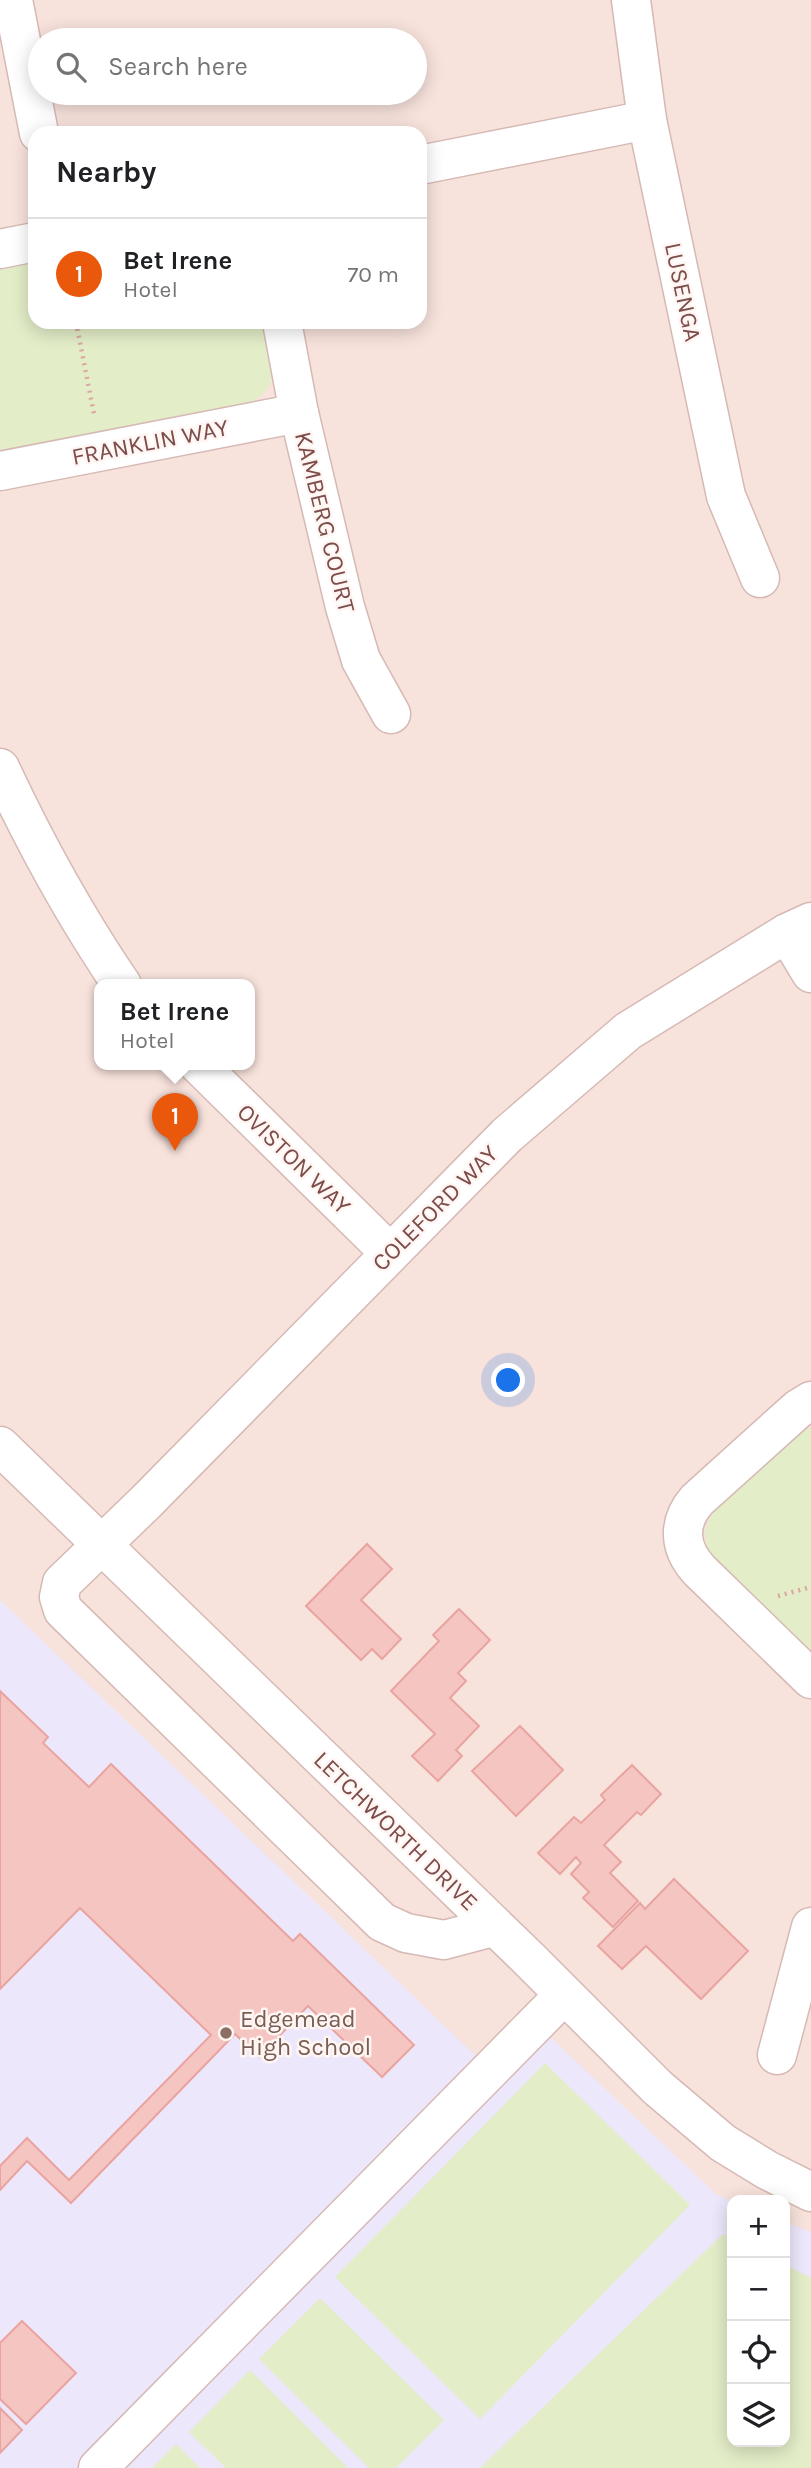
<!DOCTYPE html>
<html lang="en">
<head>
<meta charset="utf-8">
<style>
	:root { --surface:#fff; --page:#f6f6f6; --text:#202124; --muted:#757577; --line:#e0e0e0; --accent:#ea580c }
	body { margin:0; font-family:Karla,sans-serif; background:var(--page); color:var(--text) }
	.controls { position:absolute; right:21px; bottom:21px; display:grid; overflow:hidden; border-radius:14px; box-shadow:0 4px 18px #0003 }
	.controls button { width:63px; height:63px; display:grid; place-items:center; padding:0; border:0; border-bottom:2px solid var(--line); background:var(--surface); color:var(--text); font:35px sans-serif }
	.you { position:absolute; left:509px; top:1381px; width:24px; height:24px; margin:-18px; border:5px solid #fff; border-radius:50%; background:#1a73e8; box-shadow:0 0 0 10px #1a73e833 }
	.badge { display:grid; place-items:center; width:46px; height:46px; border-radius:50%; background:var(--accent); color:#fff; font-size:23px; font-weight:700 }
	.pin { position:absolute; translate:-50% -58px; filter:drop-shadow(0 2px 4px #0008) }
	.pin::after { content:''; position:absolute; top:37px; width:24px; height:21px; background:inherit; clip-path:polygon(0 0,100% 0,50% 100%) }
	.popup { position:absolute; left:94px; top:979px; width:161px; height:91px; box-sizing:border-box; display:grid; place-content:center; border-radius:14px; background:var(--surface); filter:drop-shadow(0 2px 5px #0005); font-size:23px; white-space:nowrap; color:var(--muted) }
	.popup b { font-size:26px; color:var(--text) }
	.popup::after { content:''; position:absolute; left:50%; top:100%; margin-left:-14px; border:14px solid transparent; border-top-color:var(--surface) }
	.list { margin:0; padding:0; list-style:none }
	h2 { display:flex; justify-content:space-between; align-items:center; height:91px; margin:0; padding:0 28px; font-size:30px }
	h2 small { font-size:23px; font-weight:400; color:var(--muted) }
	.list li { display:grid; grid-template-columns:46px 1fr auto; gap:21px; align-items:center; box-sizing:border-box; height:112px; padding:0 28px; border-top:2px solid var(--line) }
	.list b { display:block; font-size:26px; white-space:nowrap }
	.list p { margin:0; font-size:23px; white-space:nowrap; color:var(--muted) }
	.list em { font-size:23px; font-style:normal; color:var(--muted) }
	.icon { flex:none; width:38px; height:38px; fill:none; stroke:currentColor; stroke-width:2; stroke-linecap:round; stroke-linejoin:round }
	.map { position:relative; flex:none; width:811px; height:2468px; overflow:hidden }
	.search { position:absolute; background:var(--surface); box-shadow:0 4px 18px #0003; left:28px; top:28px; width:399px; height:77px; display:flex; align-items:center; gap:18px; box-sizing:border-box; padding:0 24px; border-radius:38px; color:var(--muted); font-size:26px }
	.panel { position:absolute; background:var(--surface); box-shadow:0 4px 18px #0003; left:28px; top:126px; width:399px; height:203px; border-radius:21px }
	.map>svg:first-child { display:block }
</style>
</head>
<body>
<div class="map">
<svg width="811" height="2468" viewBox="0 0 811 2468">
	<rect width="100%" height="100%" fill="#fef0eb"/>
	<!-- residential -->
	<path fill="#f8e2dc" fill-rule="evenodd" d="M0,0H811V2468H0ZM40,40H415V93H40ZM35,133H420V322H35ZM100,985H250V1065H100ZM732,2200H785V2442H732Z"/>
	<!-- education -->
	<polygon fill="#ede7fb" points="0,1600 476,2056 522,2010 716,2194 732,2201 732,2442 785,2442 785,2222 811,2232 811,2468 0,2468"/>
	<!-- green -->
	<g fill="#e3edc8">
		<path d="M35,261V322H264C270,353 286,384 251,402L0,453V268Z"/>
		<path d="M811,1426V1654L710,1554C705,1543 703,1533 708,1522C717,1501 790,1442 811,1426Z"/>
		<polygon points="545,2063 690,2205 480,2419 335,2277"/>
		<polygon points="723,2234 732,2239 732,2442 785,2442 785,2265 811,2278 811,2468 480,2468"/>
		<polygon points="320,2298 444,2420 396,2468 369,2468 259,2359"/>
		<polygon points="250,2370 348,2468 226,2468 189,2432"/>
		<polygon points="176,2444 200,2468 152,2468"/>
	</g>
	<!-- building -->
	<g fill="#f5c5c1" stroke="#e9a4a0" stroke-width="2">
		<polygon points="367,1544 392,1569 361,1600 401,1639 382,1659 372,1649 361,1660 306,1606"/>
		<polygon points="459,1609 490,1640 458,1673 466,1681 450,1698 479,1726 456,1750 462,1756 438,1781 412,1756 435,1734 391,1691 439,1641 433,1635"/>
		<polygon points="0,1691 48,1737 43,1743 89,1787 111,1764 293,1941 300,1934 414,2045 382,2077 308,2006 259,2057 235,2034 71,2203 27,2161 0,2190 0,2166 27,2138 69,2180 211,2035 80,1908 0,1989"/>
		<polygon points="520,1726 563,1770 516,1816 472,1771"/>
		<polygon points="632,1765 661,1794 641,1815 637,1812 604,1845 621,1862 610,1873 638,1901 613,1927 583,1898 589,1892 571,1874 581,1863 576,1857 560,1874 538,1853 574,1817 581,1823 605,1800 601,1795"/>
		<polygon points="674,1879 748,1951 701,1999 646,1946 622,1969 598,1946 640,1903 645,1909"/>
		<polygon points="22,2321 76,2373 26,2424 0,2399 0,2343"/>
		<polygon points="0,2408 22,2430 0,2453"/>
	</g>
	<g fill="none" stroke-linecap="round" stroke-linejoin="round">
		<defs>
			<g id="minor">
				<polyline points="13,0 39,133"/>
				<polyline points="631,0 647,120 726,496 760,578"/>
				<polyline points="420,165 647,120"/>
				<polyline points="0,249 35,242"/>
				<polyline points="282,322 299,413 345,607 361,660 391,714"/>
				<polyline points="0,471 299,413"/>
				<path d="M0,768C35,843 75,916 122,985"/>
				<polyline points="787,933 811,973"/>
				<polyline points="199,1065 390,1253"/>
				<path d="M811,1401L798,1409L697,1500C677,1523 679,1548 699,1570L811,1679"/>
				<polyline points="0,1446 529,1959 658,2088 723,2143 767,2170 811,2192"/>
				<polyline points="493,1927 444,1940 406,1933 382,1922 63,1610 59,1597 62,1583 146,1502 507,1135 628,1031 787,933 811,922"/>
				<polyline points="777,2055 811,1927"/>
				<polyline points="98,2468 564,1995"/>
			</g>
		</defs>
		<!-- minor casing -->
		<use href="#minor" stroke="#d6b9b4" stroke-width="41"/>
		<!-- path -->
		<g stroke="#dba6a3" stroke-width="4.5" stroke-dasharray="2 5" stroke-linecap="butt">
			<polyline points="76,322 94,414"/>
			<polyline points="778,1596 811,1587"/>
		</g>
		<!-- minor -->
		<use href="#minor" stroke="#fff" stroke-width="38"/>
	</g>
	<!-- markers -->
	<circle fill="#8d6e63" stroke="#fff6f3" stroke-width="2.5" cx="226" cy="2033" r="7"/>
	<g text-anchor="middle" stroke-width="5" stroke-linejoin="round" paint-order="stroke">
		<!-- street labels -->
		<g font-size="24" fill="#7c4d4b" stroke="#fff6f3">
			<text transform="translate(683 292) rotate(78)" y="8">LUSENGA</text>
			<text transform="translate(150 442) rotate(-11)" y="8">FRANKLIN WAY</text>
			<text transform="translate(325 522) rotate(76)" y="8">KAMBERG COURT</text>
			<text transform="translate(294 1159) rotate(44)" y="8">OVISTON WAY</text>
			<text transform="translate(435 1208) rotate(-45)" y="8">COLEFORD WAY</text>
			<text transform="translate(396 1831) rotate(44)" y="8">LETCHWORTH DRIVE</text>
		</g>
		<!-- education labels -->
		<g font-size="24" fill="#785e54" stroke="#fff6f3" text-anchor="start">
			<text x="240" y="2027">Edgemead<tspan x="240" dy="28">High School</tspan></text>
		</g>
	</g>
</svg>
<div class="controls">
<button>+</button>
<button>−</button>
<button><svg class="icon" aria-label="locate" viewBox="0 0 24 24"><circle cx="12" cy="12" r="6"/><path d="M12 2v4M12 18v4M2 12h4M18 12h4"/></svg></button>
<button><svg class="icon" aria-label="layers" viewBox="0 0 24 24"><path d="M12 4l9 5-9 5-9-5zM3 14l9 5 9-5"/></svg></button>
</div>
<div class="you"></div>
<div class="pin badge" style="left:175px;top:1151px">1</div>
<div class="popup"><b>Bet Irene</b>Hotel</div>
<div class="search"><svg class="icon" aria-label="search" viewBox="0 0 24 24"><circle cx="10" cy="10" r="6"/><path d="M15 15l6 6"/></svg>Search here</div>
<section class="panel">
<h2>Nearby<small></small></h2>
<ul class="list">
<li><span class="badge">1</span><div><b>Bet Irene</b><p>Hotel</p></div><em>70 m</em></li>
</ul>
</section>
</div>
</body>
</html>
